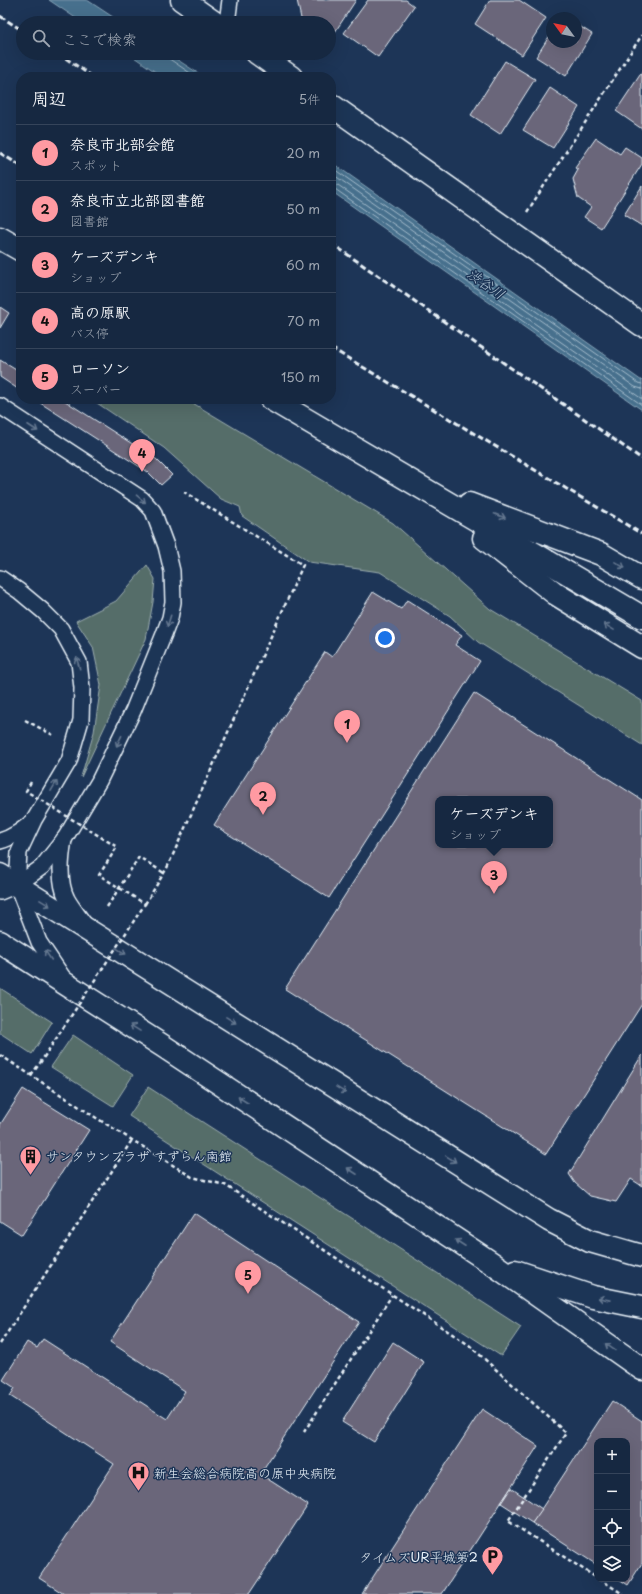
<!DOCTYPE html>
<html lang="ja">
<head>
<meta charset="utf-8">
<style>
	:root { --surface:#162841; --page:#1f3048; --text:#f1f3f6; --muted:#9ea6b1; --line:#35445a; --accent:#ff9aa2 }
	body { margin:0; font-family:"Playpen Sans","Klee One",sans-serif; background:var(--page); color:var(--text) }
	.controls { position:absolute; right:12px; bottom:12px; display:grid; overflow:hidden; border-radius:8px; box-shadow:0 4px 16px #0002 }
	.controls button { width:36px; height:36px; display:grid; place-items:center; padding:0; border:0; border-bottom:1px solid var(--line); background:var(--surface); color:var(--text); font:20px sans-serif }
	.compass { position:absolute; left:546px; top:12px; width:36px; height:36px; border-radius:50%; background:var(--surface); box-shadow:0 4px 16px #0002; rotate:303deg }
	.you { position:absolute; left:385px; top:638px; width:14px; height:14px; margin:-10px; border:3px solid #fff; border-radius:50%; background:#1a73e8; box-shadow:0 0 0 6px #1a73e833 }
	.badge { display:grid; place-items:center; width:26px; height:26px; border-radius:50%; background:var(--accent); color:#111; font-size:13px; font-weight:700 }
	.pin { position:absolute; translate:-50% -33px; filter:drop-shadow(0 1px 2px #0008) }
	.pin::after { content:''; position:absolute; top:21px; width:14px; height:12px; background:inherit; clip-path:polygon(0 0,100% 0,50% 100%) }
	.popup { position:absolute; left:435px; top:796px; width:118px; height:52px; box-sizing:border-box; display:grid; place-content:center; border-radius:8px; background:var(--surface); filter:drop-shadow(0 1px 3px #0005); font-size:13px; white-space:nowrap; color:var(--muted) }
	.popup b { font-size:15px; color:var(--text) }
	.popup::after { content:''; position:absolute; left:50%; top:100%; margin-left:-8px; border:8px solid transparent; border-top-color:var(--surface) }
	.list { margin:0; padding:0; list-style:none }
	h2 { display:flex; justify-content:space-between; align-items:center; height:52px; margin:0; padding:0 16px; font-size:17px }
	h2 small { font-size:13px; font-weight:400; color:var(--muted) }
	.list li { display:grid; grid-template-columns:26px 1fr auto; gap:12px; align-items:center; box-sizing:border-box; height:56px; padding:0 16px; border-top:1px solid var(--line) }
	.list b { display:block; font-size:15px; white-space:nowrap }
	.list p { margin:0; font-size:13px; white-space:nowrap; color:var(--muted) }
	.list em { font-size:13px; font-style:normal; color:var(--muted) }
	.icon { flex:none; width:22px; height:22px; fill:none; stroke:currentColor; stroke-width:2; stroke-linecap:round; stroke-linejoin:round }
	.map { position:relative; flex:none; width:642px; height:1594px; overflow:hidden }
	.search { position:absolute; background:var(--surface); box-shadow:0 4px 16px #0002; left:16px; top:16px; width:320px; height:44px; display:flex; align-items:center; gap:10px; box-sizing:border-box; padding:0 14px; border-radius:22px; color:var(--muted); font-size:15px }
	.panel { position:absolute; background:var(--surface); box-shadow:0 4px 16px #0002; left:16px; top:72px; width:320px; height:332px; border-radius:16px }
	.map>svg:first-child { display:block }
</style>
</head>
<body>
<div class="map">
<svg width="642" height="1594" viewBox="0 0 642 1594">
	<rect width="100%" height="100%" fill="#1d3557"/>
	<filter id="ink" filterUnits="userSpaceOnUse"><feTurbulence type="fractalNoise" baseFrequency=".025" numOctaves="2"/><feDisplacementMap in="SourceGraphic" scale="8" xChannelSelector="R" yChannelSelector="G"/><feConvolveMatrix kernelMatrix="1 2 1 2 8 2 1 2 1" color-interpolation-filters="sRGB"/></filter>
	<g filter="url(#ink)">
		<!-- green -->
		<g fill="#556d69" stroke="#9eafb0">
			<polygon points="91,399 186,399 393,523 490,609 642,701 642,745 478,642 450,616 380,572 309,562 242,516 240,507 221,499 164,448"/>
			<polygon points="147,565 155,579 153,602 146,639 81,777 94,732 101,685 93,647 76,621 116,601"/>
			<polygon points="0,988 52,1022 32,1054 0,1033"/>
			<polygon points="73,1035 133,1075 113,1106 51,1067"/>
			<polygon points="148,1087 521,1327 501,1356 129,1116"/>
		</g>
		<!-- water -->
		<g fill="#46708d" stroke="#87a4b8">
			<polygon points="49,0 87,0 122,23 83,23"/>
			<polygon points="128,53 167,53 204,77 163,77"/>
			<polygon points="331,162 642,381 642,410 331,191"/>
		</g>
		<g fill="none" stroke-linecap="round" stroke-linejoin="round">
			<!-- shore -->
			<g stroke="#a7bdcd" stroke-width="1">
				<polyline points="166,53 168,58 196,77"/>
				<polyline points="331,167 638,383 642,384"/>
				<polyline points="331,173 635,387 642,389"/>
				<polyline points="331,183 338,185 642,399"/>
				<polyline points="331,188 335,189 642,405"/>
			</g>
		</g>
		<!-- building -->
		<g fill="#6b667a" stroke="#e8f1f8" fill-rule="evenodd">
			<polygon points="297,0 356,0 329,41 329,23 302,23"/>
			<polygon points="368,0 406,0 414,6 378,57 344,33"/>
			<polygon points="490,0 519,0 546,18 522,55 475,24"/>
			<polygon points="576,24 592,34 566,76 536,57 552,32 552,42 576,42"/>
			<polygon points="505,61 535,79 500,134 471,115"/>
			<polygon points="642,72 642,129 616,111"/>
			<polygon points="550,88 579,107 553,148 523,130"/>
			<polygon points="596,138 620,154 625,147 642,158 642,164 601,228 584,217 591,207 578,198 573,179 578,170 575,168"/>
			<polygon points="642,186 642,226 624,215"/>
			<polygon points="0,307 9,313 0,328"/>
			<polygon points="0,360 21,373 21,391 0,377"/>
			<polygon points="34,399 62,399 156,459 172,475 161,485 148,472"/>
			<polygon points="373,592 401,609 407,600 462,635 455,645 480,661 329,898 214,825 325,652 332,657"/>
			<path d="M474,693L642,800V1004L546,1154L285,989ZM438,799H550V845H438Z"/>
			<polygon points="642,1055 642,1186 631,1179 616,1202 590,1196 575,1183 569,1174"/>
			<polygon points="23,1089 89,1130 22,1235 0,1221 0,1125"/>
			<polygon points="194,1213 359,1322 260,1474 308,1505 249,1594 64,1594 39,1578 114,1464 10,1396 15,1388 3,1380 27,1342 37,1348 43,1339 167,1419 185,1391 110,1342"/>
			<polygon points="393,1342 424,1362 374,1442 342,1422"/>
			<polygon points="612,1401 642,1421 642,1563 628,1585 619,1579 627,1579 627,1441 597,1441 597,1565 532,1523"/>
			<polygon points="482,1409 538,1446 501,1503 442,1594 362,1594"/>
			<polygon points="511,1488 542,1509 532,1523 501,1503"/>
		</g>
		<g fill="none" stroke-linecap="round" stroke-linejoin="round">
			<defs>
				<g id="service">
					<polyline points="227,23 230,0"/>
					<polyline points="0,406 142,499 153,511 166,546 172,571 173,602 170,618 164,634 133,711 99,781 65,838 42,867 17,885 0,892"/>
					<polyline points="0,578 19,591 43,611 61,629 79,662 82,688 81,720 69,761 34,820 19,852 17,885 39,942 64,979"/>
					<path d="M64,839C61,858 58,881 67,899C72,908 79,916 85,925"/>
					<path d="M0,841C12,838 22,830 32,822"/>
				</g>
				<g id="tertiary">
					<polyline points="182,0 215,23"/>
					<polyline points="257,53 291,77"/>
					<polyline points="331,105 642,325"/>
					<polyline points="0,238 21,250"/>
					<polyline points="271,399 642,617"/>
					<polyline points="469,504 601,554 642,578"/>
					<polyline points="484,538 556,594 642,647"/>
					<polyline points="0,875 549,1220 590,1241 642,1256"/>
					<polyline points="0,942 163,1046 493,1264 642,1369"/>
					<polyline points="515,1271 593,1297 642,1307"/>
				</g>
			</defs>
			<!-- service casing -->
			<use href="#service" stroke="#e8f1f8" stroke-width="18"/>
			<!-- tertiary casing -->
			<use href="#tertiary" stroke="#e8f1f8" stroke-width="25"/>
			<!-- path -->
			<g stroke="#e8f1f8" stroke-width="2.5" stroke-dasharray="4 3" stroke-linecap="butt">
				<polyline points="527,212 642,35"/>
				<polyline points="25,720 53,735"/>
				<polyline points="145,904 167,868 303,565 184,492"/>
				<polyline points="107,907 139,857 164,873"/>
				<polyline points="0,1055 98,1119 192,1177 225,1185 469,1345 566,1433 508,1521 597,1578"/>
				<polyline points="31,1075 40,1063"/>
				<polyline points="0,1344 132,1140"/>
				<polyline points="304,1432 392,1295"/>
				<polyline points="599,1579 623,1594"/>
			</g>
			<!-- service -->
			<use href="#service" stroke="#1d3557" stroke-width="15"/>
			<!-- tertiary -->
			<use href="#tertiary" stroke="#1d3557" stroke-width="22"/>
			<!-- rail -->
			<g stroke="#e8f1f8" stroke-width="3" stroke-dasharray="6 3" stroke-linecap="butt">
				<polyline points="0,16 23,31"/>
				<polyline points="58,53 93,77"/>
				<polyline points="0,153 21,166"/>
				<polyline points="331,243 642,459"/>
				<polyline points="331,348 642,534"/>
			</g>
			<!-- path-bridge -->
			<polyline stroke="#e8f1f8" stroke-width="2.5" stroke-dasharray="4 3" stroke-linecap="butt" points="31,782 26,791 117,847 99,875 145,904 40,1063"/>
		</g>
		<!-- one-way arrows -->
		<defs><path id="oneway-shaft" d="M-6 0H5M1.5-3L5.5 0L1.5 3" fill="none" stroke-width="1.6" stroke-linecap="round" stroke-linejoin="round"/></defs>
		<g stroke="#64778f">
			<use href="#oneway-shaft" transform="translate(33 428) rotate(33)"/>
			<use href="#oneway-shaft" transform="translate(141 499) rotate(40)"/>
			<use href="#oneway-shaft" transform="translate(500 516) rotate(21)"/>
			<use href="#oneway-shaft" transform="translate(620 565) rotate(31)"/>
			<use href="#oneway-shaft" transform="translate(169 621) rotate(107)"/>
			<use href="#oneway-shaft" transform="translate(609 627) rotate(-148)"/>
			<use href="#oneway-shaft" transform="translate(78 663) rotate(-107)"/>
			<use href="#oneway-shaft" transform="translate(119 741) rotate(116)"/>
			<use href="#oneway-shaft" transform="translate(54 786) rotate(-60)"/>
			<use href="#oneway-shaft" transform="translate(45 903) rotate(32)"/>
			<use href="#oneway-shaft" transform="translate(121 951) rotate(32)"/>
			<use href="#oneway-shaft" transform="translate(48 955) rotate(-124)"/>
			<use href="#oneway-shaft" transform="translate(231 1020) rotate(32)"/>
			<use href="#oneway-shaft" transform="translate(135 1028) rotate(-148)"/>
			<use href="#oneway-shaft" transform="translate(341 1090) rotate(32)"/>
			<use href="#oneway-shaft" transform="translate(243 1100) rotate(-147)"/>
			<use href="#oneway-shaft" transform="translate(451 1159) rotate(32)"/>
			<use href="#oneway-shaft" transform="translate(352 1171) rotate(-147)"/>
			<use href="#oneway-shaft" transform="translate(460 1243) rotate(-147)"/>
			<use href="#oneway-shaft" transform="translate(604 1299) rotate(-169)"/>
			<use href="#oneway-shaft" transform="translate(610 1347) rotate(-145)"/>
		</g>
	</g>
	<!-- icons -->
	<defs>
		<symbol id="building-pin" viewBox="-11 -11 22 30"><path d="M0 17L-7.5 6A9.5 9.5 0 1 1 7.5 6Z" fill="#ff9aa2" stroke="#1d3557"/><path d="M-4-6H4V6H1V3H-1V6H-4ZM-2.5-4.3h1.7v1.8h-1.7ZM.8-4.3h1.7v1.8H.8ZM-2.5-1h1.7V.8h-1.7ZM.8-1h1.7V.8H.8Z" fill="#111"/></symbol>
		<symbol id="hospital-pin" viewBox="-11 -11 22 30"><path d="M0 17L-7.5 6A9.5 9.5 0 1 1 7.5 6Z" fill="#ff9aa2" stroke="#1d3557"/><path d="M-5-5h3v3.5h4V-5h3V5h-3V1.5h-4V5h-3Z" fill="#111"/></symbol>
		<symbol id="parking-pin" viewBox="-11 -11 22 30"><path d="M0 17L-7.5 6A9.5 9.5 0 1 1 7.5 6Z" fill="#ff9aa2" stroke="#1d3557"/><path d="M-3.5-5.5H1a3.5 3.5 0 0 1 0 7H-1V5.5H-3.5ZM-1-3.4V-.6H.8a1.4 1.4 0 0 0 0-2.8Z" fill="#111"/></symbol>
	</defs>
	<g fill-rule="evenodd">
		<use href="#building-pin" x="18" y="1144" width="25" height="34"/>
		<use href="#hospital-pin" x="126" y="1460" width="25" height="34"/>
		<use href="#parking-pin" x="480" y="1544" width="25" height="34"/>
	</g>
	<g text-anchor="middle" stroke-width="3" stroke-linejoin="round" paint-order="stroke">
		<!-- poi labels -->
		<g font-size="13" fill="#e8f1f8" stroke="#1d3557" text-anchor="start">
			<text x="46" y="1161">サンタウンプラザ すずらん南館</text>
			<text x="154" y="1478">新生会総合病院高の原中央病院</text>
			<text x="478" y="1562" text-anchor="end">タイムズUR平城第2</text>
		</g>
		<!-- water labels -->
		<g font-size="14" font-style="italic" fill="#afc4d3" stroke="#1d3557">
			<text transform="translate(486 284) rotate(35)" y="5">渋谷川</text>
		</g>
	</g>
</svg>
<div class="controls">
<button>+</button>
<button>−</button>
<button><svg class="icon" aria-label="locate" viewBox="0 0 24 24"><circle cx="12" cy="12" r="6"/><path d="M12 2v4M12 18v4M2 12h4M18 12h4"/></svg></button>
<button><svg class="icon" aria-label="layers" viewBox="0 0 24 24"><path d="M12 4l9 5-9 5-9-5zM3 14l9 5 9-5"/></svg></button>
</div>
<svg class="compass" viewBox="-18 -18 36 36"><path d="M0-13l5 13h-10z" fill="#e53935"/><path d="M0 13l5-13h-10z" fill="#9ea6b1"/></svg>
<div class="you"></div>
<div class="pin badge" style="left:347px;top:743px">1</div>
<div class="pin badge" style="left:263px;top:815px">2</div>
<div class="pin badge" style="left:494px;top:894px">3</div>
<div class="popup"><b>ケーズデンキ</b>ショップ</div>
<div class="pin badge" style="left:142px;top:472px">4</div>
<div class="pin badge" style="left:248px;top:1294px">5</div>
<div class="search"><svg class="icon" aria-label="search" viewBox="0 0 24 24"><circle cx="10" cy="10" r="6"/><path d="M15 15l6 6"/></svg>ここで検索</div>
<section class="panel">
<h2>周辺<small>5件</small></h2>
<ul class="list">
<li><span class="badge">1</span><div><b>奈良市北部会館</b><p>スポット</p></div><em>20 m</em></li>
<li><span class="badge">2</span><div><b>奈良市立北部図書館</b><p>図書館</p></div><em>50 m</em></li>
<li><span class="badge">3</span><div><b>ケーズデンキ</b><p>ショップ</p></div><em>60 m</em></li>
<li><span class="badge">4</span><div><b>高の原駅</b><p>バス停</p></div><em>70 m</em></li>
<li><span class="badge">5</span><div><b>ローソン</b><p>スーパー</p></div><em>150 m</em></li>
</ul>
</section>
</div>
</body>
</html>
